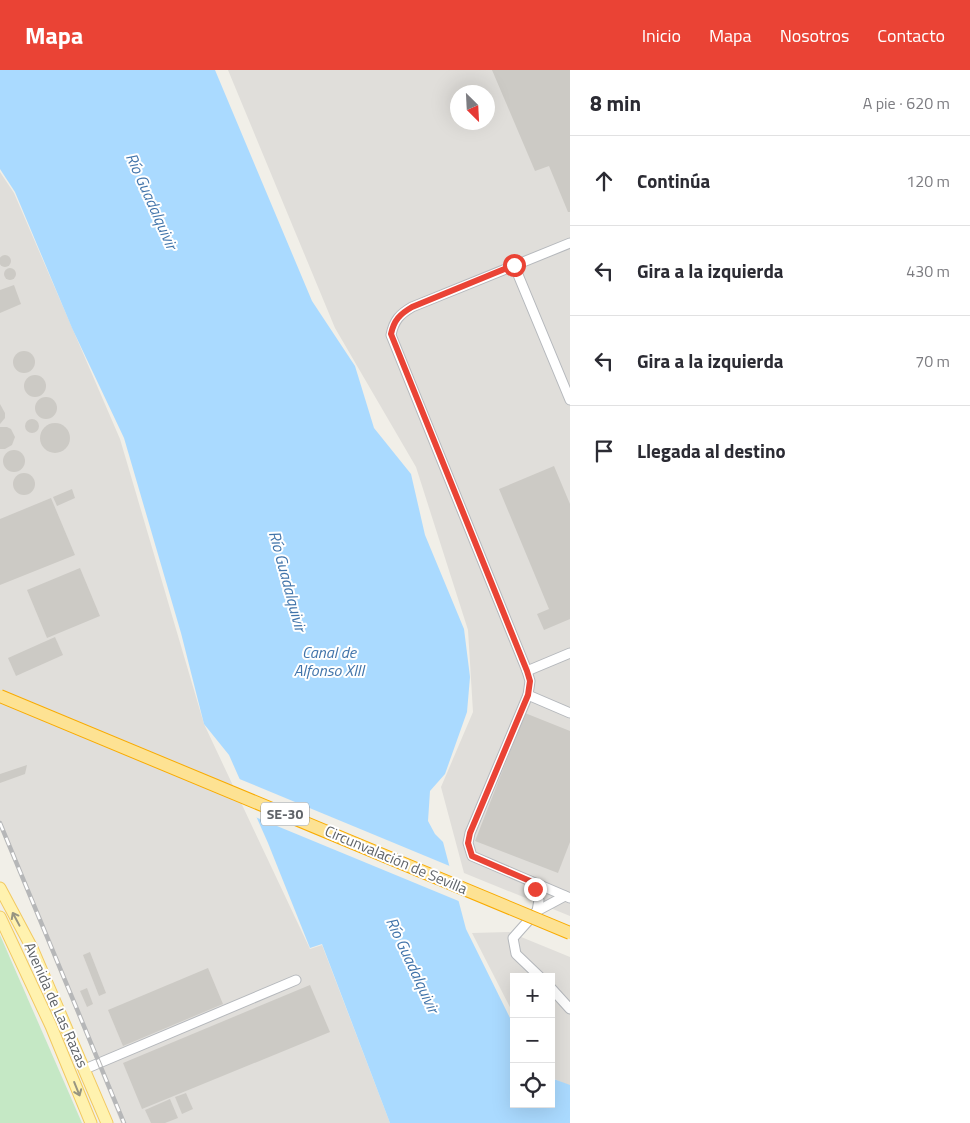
<!DOCTYPE html>
<html lang="es">
<head>
<meta charset="utf-8">
<style>
	:root { --surface:#fff; --page:#f2f2f3; --text:#2b2b33; --muted:#7c7c81; --line:#e1e1e2; --accent:#ea4335 }
	body { margin:0; font-family:"Titillium Web",sans-serif; background:var(--page); color:var(--text) }
	.controls { position:absolute; right:15px; bottom:15px; display:grid; overflow:hidden; border-radius:0px; box-shadow:0 5px 20px #0002 }
	.controls button { width:45px; height:45px; display:grid; place-items:center; padding:0; border:0; border-bottom:1px solid var(--line); background:var(--surface); color:var(--text); font:25px sans-serif }
	.compass { position:absolute; left:450px; top:15px; width:45px; height:45px; border-radius:50%; background:var(--surface); box-shadow:0 5px 20px #0002; rotate:156deg }
	.stop { position:absolute; width:15px; height:15px; margin:-11px; border:4px solid #ea4335; border-radius:50%; background:#fff }
	.stop.end { background:#ea4335; border-color:#fff; box-shadow:0 1px 5px #0008 }
	.list { margin:0; padding:0; list-style:none }
	h2 { display:flex; justify-content:space-between; align-items:center; height:65px; margin:0; padding:0 20px; font-size:21px }
	h2 small { font-size:16px; font-weight:400; color:var(--muted) }
	.list li { display:grid; grid-template-columns:32px 1fr auto; gap:15px; align-items:center; box-sizing:border-box; height:90px; padding:0 20px; border-top:1px solid var(--line) }
	.list b { display:block; font-size:19px; white-space:nowrap }
	.list em { font-size:16px; font-style:normal; color:var(--muted) }
	.icon { flex:none; width:28px; height:28px; fill:none; stroke:currentColor; stroke-width:2; stroke-linecap:round; stroke-linejoin:round }
	.map { position:relative; flex:none; width:570px; height:1053px; overflow:hidden }
	header { display:flex; align-items:center; gap:30px; box-sizing:border-box; height:70px; padding:0 25px; background:var(--accent); color:#fff }
	header strong { font-size:24px }
	nav { display:flex; gap:28px; margin-inline-start:auto; font-size:18px }
	main { display:flex }
	aside { flex:1; background:var(--surface) }
	.map>svg:first-child { display:block }
</style>
</head>
<body>
<header>
<strong>Mapa</strong>
<nav><a>Inicio</a><a>Mapa</a><a>Nosotros</a><a>Contacto</a></nav>
</header>
<main>
<div class="map">
<svg width="570" height="1053" viewBox="0 0 570 1053">
	<rect width="100%" height="100%" fill="#f1efe8"/>
	<!-- industrial -->
	<g fill="#e0deda" fill-rule="evenodd">
		<path d="M228,0H570V846L464,803L441,717L473,642L468,560L416,397L335,258ZM458,22H488V52H458Z"/>
		<polygon points="0,102 14,123 120,369 204,654 310,879 322,875 390,1053 121,1053 0,754"/>
		<polygon points="509,862 570,887 570,1017 551,1007 551,907 514,907 514,945 472,863"/>
	</g>
	<!-- green -->
	<polygon fill="#c5e8c5" points="0,865 82,1053 0,1053"/>
	<!-- water -->
	<polygon fill="#aadaff" points="0,0 215,0 312,231 355,296 374,358 411,404 425,465 464,559 470,607 467,642 445,704 430,721 428,751 435,764 443,772 466,859 514,956 514,1034 551,1034 551,1008 570,1015 570,1053 390,1053 322,874 310,878 268,773 229,685 204,654 181,563 124,368 72,258 15,122 0,99"/>
	<!-- pier -->
	<polygon fill="#f1efe8" points="237,708 452,797 461,832 253,746"/>
	<!-- building -->
	<g fill="#cccac5">
		<polygon points="492,0 570,0 570,142 568,142 549,96 535,101"/>
		<circle cx="5" cy="191" r="6"/>
		<circle cx="10" cy="204" r="6"/>
		<polygon points="14,215 21,234 0,243 0,220"/>
		<circle cx="24" cy="292" r="11"/>
		<circle cx="35" cy="316" r="11"/>
		<circle cx="46" cy="338" r="11"/>
		<polygon points="0,334 5,343 5,348 0,354"/>
		<circle cx="32" cy="356" r="7"/>
		<circle cx="55" cy="368" r="15"/>
		<polygon points="0,357 7,357 11,359 15,367 12,375 5,379 0,379"/>
		<circle cx="14" cy="391" r="11"/>
		<polygon points="554,396 570,434 570,549 544,560 537,544 549,539 499,419"/>
		<circle cx="24" cy="414" r="11"/>
		<polygon points="72,419 75,428 57,436 53,427"/>
		<polygon points="51,428 75,485 0,515 0,449"/>
		<polygon points="80,498 100,546 47,568 27,520"/>
		<polygon points="55,567 63,585 16,606 8,588"/>
		<polygon points="525,643 570,661 570,772 558,803 475,771"/>
		<polygon points="27,695 25,704 0,713 0,704"/>
		<polygon points="90,882 106,923 99,926 83,885"/>
		<polygon points="208,898 223,934 123,976 108,940"/>
		<polygon points="310,915 330,962 142,1039 123,993"/>
		<polygon points="87,918 93,934 87,937 80,921"/>
		<polygon points="186,1023 193,1039 182,1044 175,1027"/>
		<polygon points="170,1029 178,1048 165,1053 151,1053 145,1040"/>
	</g>
	<g fill="none" stroke-linecap="round" stroke-linejoin="round">
		<defs>
			<g id="minor">
				<path d="M570,173L412,237C400,244 394,250 391,265L527,601L530,611L528,625L470,763L468,773L472,786L570,828"/>
				<polyline points="514,195 570,330"/>
				<polyline points="527,601 570,583"/>
				<polyline points="528,625 570,643"/>
				<polyline points="530,811 539,830 537,841"/>
				<polyline points="540,907 516,884 513,868 537,841 565,826"/>
				<polyline points="551,918 570,939"/>
				<polyline points="85,999 296,910"/>
			</g>
			<g id="major">
				<polyline points="0,818 32,878 107,1053"/>
				<polyline points="0,847 51,956 91,1053"/>
			</g>
		</defs>
		<!-- minor casing -->
		<use href="#minor" stroke="#b5b8bc" stroke-width="11"/>
		<!-- major casing -->
		<use href="#major" stroke="#f2c960" stroke-width="13"/>
		<!-- minor -->
		<use href="#minor" stroke="#fff" stroke-width="9"/>
		<!-- major -->
		<use href="#major" stroke="#fff2af" stroke-width="11"/>
		<defs>
			<polyline id="rail" points="0,753 124,1053"/>
		</defs>
		<!-- rail casing -->
		<use href="#rail" stroke="#b6b7b8" stroke-width="4.5"/>
		<!-- rail -->
		<use href="#rail" stroke="#fff" stroke-width="2.5" stroke-dasharray="8" stroke-linecap="butt"/>
		<defs>
			<polyline id="highway-bridge" points="0,626 570,863"/>
		</defs>
		<!-- highway-bridge casing -->
		<use href="#highway-bridge" stroke="#f9ab00" stroke-width="14" stroke-linecap="butt"/>
		<!-- highway-bridge -->
		<use href="#highway-bridge" stroke="#fde293" stroke-width="12"/>
	</g>
	<!-- one-way arrows -->
	<defs><path id="oneway-shaft" d="M-6 0H5M1.5-3L5.5 0L1.5 3" fill="none" stroke-width="1.6" stroke-linecap="round" stroke-linejoin="round" transform="scale(1.25)"/></defs>
	<g stroke="#979581">
		<use href="#oneway-shaft" transform="translate(16 849) rotate(-118)"/>
		<use href="#oneway-shaft" transform="translate(77 1019) rotate(68)"/>
	</g>
	<g fill="none" stroke-linecap="round" stroke-linejoin="round">
		<!-- route -->
		<path stroke="#ea4335" stroke-width="6" d="M514,195L412,237C400,244 394,250 391,264L527,601L530,611L528,625L470,763L468,773L472,786L530,811L535,819"/>
	</g>
	<g text-anchor="middle" stroke-width="4" stroke-linejoin="round" paint-order="stroke">
		<!-- shield labels -->
		<rect fill="#fff" stroke="#8f9295" stroke-width="1" x="261" y="732.5" width="48" height="23" rx="4"/>
		<g font-size="14" font-weight="bold" fill="#5f6368">
			<text x="285" y="749">SE-30</text>
		</g>
		<!-- street labels -->
		<g font-size="15" fill="#5f6368" stroke="#fff">
			<text transform="translate(396 790) rotate(23)" y="5">Circunvalación de Sevilla</text>
			<text transform="translate(56 935) rotate(66)" y="5">Avenida de Las Razas</text>
		</g>
		<!-- water labels -->
		<g font-size="16" font-style="italic" fill="#4174aa" stroke="#fff">
			<text transform="translate(152 131) rotate(66)" y="6">Río Guadalquivir</text>
			<text transform="translate(288 511) rotate(75)" y="6">Río Guadalquivir</text>
			<text x="329" y="588">Canal de<tspan x="329" dy="18">Alfonso XIII</tspan></text>
			<text transform="translate(413 895) rotate(65)" y="6">Río Guadalquivir</text>
		</g>
	</g>
</svg>
<div class="controls">
<button>+</button>
<button>−</button>
<button><svg class="icon" aria-label="locate" viewBox="0 0 24 24"><circle cx="12" cy="12" r="6"/><path d="M12 2v4M12 18v4M2 12h4M18 12h4"/></svg></button>
</div>
<svg class="compass" viewBox="-18 -18 36 36"><path d="M0-13l5 13h-10z" fill="#e53935"/><path d="M0 13l5-13h-10z" fill="#7c7c81"/></svg>
<div class="stop" style="left:514px;top:195px"></div>
<div class="stop end" style="left:535px;top:819px"></div>
</div>
<aside>
<h2>8 min<small>A pie · 620 m</small></h2>
<ul class="list">
<li><svg class="icon" aria-label="ahead" viewBox="0 0 24 24"><path d="M12 20V5M6 11l6-6 6 6"/></svg><div><b>Continúa</b></div><em>120 m</em></li>
<li><svg class="icon" aria-label="left" viewBox="0 0 24 24"><path d="M17 20v-9H6M10 6l-5 5 5 5"/></svg><div><b>Gira a la izquierda</b></div><em>430 m</em></li>
<li><svg class="icon" aria-label="left" viewBox="0 0 24 24"><path d="M17 20v-9H6M10 6l-5 5 5 5"/></svg><div><b>Gira a la izquierda</b></div><em>70 m</em></li>
<li><svg class="icon" aria-label="arrive" viewBox="0 0 24 24"><path d="M6 21V4h12l-3 4 3 4H6"/></svg><div><b>Llegada al destino</b></div></li>
</ul>
</aside>
</main>
</body>
</html>
